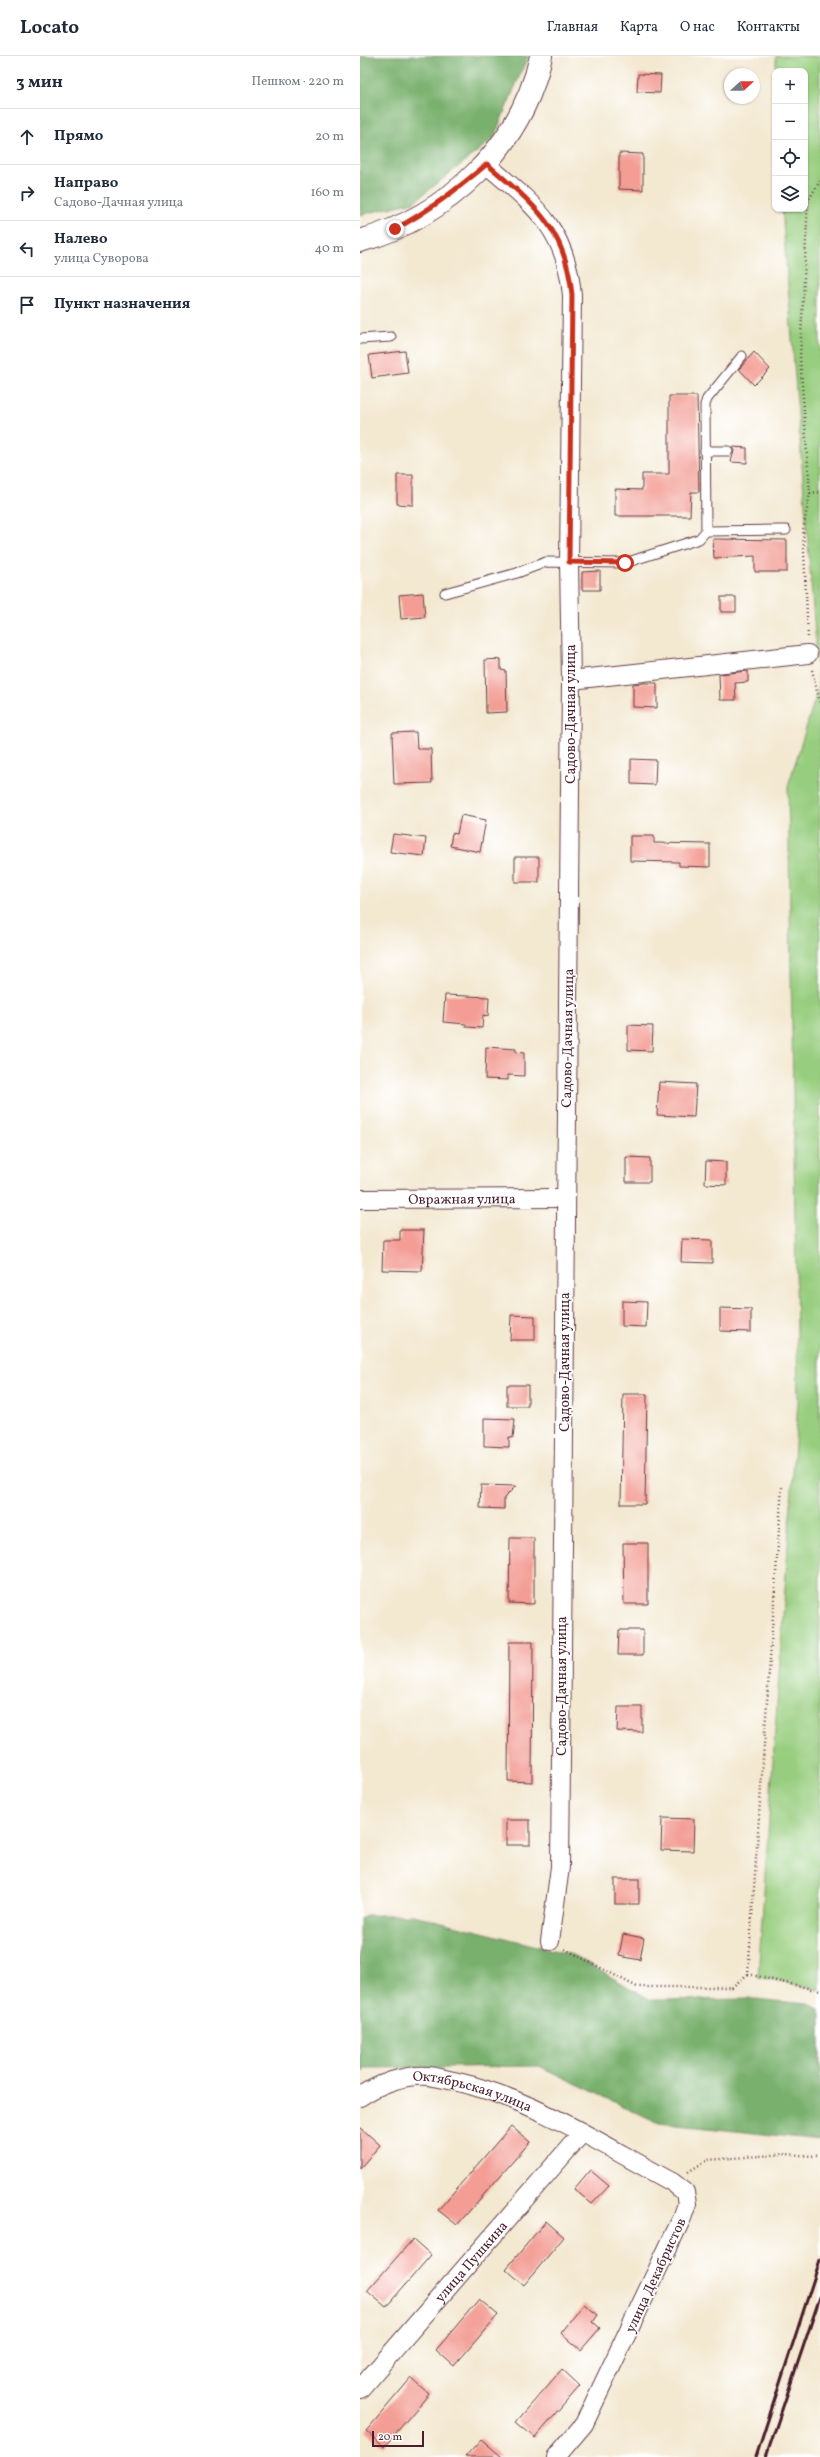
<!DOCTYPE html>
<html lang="ru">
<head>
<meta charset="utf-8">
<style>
	:root { --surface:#fff; --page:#f6f6f7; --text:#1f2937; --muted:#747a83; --line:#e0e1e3 }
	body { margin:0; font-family:Vollkorn,serif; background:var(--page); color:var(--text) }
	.controls { position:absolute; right:12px; top:12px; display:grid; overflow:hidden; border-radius:8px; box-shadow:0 1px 3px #0004 }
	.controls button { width:36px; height:36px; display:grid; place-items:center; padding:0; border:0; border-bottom:1px solid var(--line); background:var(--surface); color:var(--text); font:20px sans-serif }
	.compass { position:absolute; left:364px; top:12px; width:36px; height:36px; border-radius:50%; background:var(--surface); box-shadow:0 1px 3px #0004; rotate:69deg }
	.scale { position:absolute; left:12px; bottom:10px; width:52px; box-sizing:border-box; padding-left:4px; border:2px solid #4a1f2b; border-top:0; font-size:11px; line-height:14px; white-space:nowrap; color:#4a1f2b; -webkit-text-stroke:3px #fff; paint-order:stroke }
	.stop { position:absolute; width:12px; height:12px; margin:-9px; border:3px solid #c8321e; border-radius:50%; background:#fff }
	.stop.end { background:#c8321e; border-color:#fff; box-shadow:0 1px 4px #0008 }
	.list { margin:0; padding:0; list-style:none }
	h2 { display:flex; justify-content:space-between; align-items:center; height:52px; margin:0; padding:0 16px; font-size:17px }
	h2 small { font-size:13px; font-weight:400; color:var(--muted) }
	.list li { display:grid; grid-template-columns:26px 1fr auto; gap:12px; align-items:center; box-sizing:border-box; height:56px; padding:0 16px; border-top:1px solid var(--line) }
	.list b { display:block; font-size:15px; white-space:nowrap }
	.list p { margin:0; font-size:13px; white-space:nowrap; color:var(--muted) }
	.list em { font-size:13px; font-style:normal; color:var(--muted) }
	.icon { flex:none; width:22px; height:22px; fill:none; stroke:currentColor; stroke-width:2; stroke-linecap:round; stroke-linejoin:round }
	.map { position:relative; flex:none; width:460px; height:2401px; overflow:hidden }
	header { display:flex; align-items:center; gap:24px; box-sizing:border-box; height:56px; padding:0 20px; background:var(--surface); border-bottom:1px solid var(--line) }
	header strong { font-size:19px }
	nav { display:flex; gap:22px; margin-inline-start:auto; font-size:14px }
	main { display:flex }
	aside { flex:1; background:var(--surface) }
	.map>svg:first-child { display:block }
</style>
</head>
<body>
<header>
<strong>Locato</strong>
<nav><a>Главная</a><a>Карта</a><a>О нас</a><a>Контакты</a></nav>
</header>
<main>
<aside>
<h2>3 мин<small>Пешком · 220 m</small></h2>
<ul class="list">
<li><svg class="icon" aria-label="ahead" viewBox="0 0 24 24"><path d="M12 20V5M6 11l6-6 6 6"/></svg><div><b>Прямо</b></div><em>20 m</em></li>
<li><svg class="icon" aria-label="right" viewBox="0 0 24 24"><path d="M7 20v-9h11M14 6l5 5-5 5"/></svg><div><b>Направо</b><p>Садово-Дачная улица</p></div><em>160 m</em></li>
<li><svg class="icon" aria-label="left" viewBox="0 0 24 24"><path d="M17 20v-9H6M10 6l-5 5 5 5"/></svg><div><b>Налево</b><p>улица Суворова</p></div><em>40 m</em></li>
<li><svg class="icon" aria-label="arrive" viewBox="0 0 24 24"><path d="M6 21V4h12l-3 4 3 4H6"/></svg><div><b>Пункт назначения</b></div></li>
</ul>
</aside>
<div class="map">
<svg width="460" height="2401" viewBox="0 0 460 2401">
	<rect width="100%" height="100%" fill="#fff"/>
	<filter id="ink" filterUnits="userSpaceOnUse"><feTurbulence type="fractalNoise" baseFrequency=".025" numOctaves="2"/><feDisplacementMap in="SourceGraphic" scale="8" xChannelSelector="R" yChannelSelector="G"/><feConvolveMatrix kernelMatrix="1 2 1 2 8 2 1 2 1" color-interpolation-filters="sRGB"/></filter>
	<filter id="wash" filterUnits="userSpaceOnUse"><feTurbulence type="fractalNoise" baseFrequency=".012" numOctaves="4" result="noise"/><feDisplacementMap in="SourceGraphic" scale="16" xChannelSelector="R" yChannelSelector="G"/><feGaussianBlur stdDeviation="0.9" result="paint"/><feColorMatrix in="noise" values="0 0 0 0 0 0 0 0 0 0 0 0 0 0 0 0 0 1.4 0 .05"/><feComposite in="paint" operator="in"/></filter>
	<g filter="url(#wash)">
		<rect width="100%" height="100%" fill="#f3e8d0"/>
		<!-- green -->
		<polygon fill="#97cd7e" stroke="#707654" points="416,0 460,0 460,1933 398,1921 438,1345 428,730 459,630 422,153 445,153 445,15 416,15"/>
		<!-- forest -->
		<g fill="#79b06d" stroke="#62684c">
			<polygon points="0,0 168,0 133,83 54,146 0,159"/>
			<polygon points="6,1859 54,1859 213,1899 291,1944 395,1943 448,1948 460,1953 460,2084 299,2067 179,2010 5,2012 0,2018 0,1862"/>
		</g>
		<g id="blocks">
			<!-- building -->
			<g fill="#f39d94">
				<polygon points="278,18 301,19 300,37 277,36"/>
				<polygon points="259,97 283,98 283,134 259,133"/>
				<polygon points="45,295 48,317 12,322 9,299"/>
				<polygon points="394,296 410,313 394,329 379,313"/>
				<polygon points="309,340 337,340 339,436 331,436 330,460 255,460 255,433 282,434 282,418 309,418"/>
				<polygon points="373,391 387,392 387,407 371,406 374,395"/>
				<polygon points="37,419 53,419 53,449 37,448"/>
				<polygon points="353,483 427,484 427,516 395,516 395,500 354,502"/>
				<polygon points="240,515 240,534 222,534 222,516"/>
				<polygon points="63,537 65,561 41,563 39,539"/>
				<rect x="361" y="541" width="15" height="15"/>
				<polygon points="141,603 141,614 146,615 147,656 126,657 125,604"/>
				<polygon points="388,615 388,626 375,627 376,644 360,644 359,618"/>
				<polygon points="284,627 297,627 297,652 273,651 273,628"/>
				<polygon points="56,676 57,693 71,693 72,727 34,728 32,677"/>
				<polygon points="271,703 296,704 295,729 271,728"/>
				<polygon points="101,759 126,764 120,796 90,790 92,777 97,778"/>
				<polygon points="33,778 66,782 64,800 30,796"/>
				<polygon points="270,780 294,780 294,787 350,788 350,811 319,810 319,806 270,805"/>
				<rect x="155" y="801" width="24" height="25"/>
				<polygon points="85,939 129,941 128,960 123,959 122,972 106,971 106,968 83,966"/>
				<polygon points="268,969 293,970 292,995 268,994"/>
				<polygon points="126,991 156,993 156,996 164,997 164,1020 148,1019 148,1024 125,1023"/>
				<polygon points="299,1026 336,1028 334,1061 297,1059"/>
				<polygon points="266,1101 290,1102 290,1126 266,1126"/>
				<polygon points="346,1105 366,1106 366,1129 345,1128"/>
				<polygon points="40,1174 64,1174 62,1215 22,1214 23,1184 40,1184"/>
				<polygon points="322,1183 352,1184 352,1207 321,1206"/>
				<polygon points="262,1245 287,1246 286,1271 262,1270"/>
				<polygon points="360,1252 391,1253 391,1276 360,1275"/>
				<polygon points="151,1259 175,1260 175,1284 150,1284"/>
				<rect x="147" y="1329" width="21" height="21"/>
				<polygon points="263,1338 287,1338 285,1448 261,1448"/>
				<polygon points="124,1362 155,1363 153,1382 149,1381 149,1391 124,1390"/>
				<polygon points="121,1429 156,1430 144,1442 144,1453 120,1452"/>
				<polygon points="150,1482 174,1482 174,1548 149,1547"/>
				<polygon points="263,1487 288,1487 288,1548 264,1548"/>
				<polygon points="259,1574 283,1574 283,1599 258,1599"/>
				<polygon points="149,1586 173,1586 172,1726 148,1725"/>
				<polygon points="258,1651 282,1651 282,1676 257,1675"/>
				<polygon points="302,1762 334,1763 333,1795 301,1794"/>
				<rect x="146" y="1764" width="24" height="25"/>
				<rect x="255" y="1823" width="24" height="25"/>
				<polygon points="263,1878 284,1882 280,1904 259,1900"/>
				<polygon points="151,2070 170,2086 97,2169 78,2154"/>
				<polygon points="0,2071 20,2089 0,2112"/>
				<polygon points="230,2114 249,2130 232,2148 214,2133"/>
				<polygon points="186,2165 204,2181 164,2229 146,2213"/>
				<polygon points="53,2183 71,2199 26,2251 7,2235"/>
				<polygon points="119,2243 138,2259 94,2310 76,2294"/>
				<polygon points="224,2248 238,2259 233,2266 240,2272 221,2294 201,2277"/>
				<polygon points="202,2313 220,2330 175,2382 156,2366"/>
				<polygon points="51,2322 69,2338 24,2391 6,2375"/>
				<polygon points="121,2383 142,2401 105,2401"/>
			</g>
		</g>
	</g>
	<g filter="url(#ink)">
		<use href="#blocks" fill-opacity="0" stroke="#633d44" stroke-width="1"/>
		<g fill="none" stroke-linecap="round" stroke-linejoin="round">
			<defs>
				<g id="lane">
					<polyline points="0,283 31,281"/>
					<polyline points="345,395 368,395"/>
					<polyline points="346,475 426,474"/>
					<polyline points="85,537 157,517 186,506 265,507 339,483 346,475 345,349 347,343 382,300"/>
				</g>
				<g id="street">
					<path d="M127,109C174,149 206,172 212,239L209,506L211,624L200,1811L190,1885"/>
					<polyline points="211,624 448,598"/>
					<path id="s1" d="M0,1143L205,1142"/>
					<path id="s2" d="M0,2041C18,2028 45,2018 68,2020C78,2021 88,2024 98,2026C175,2044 243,2089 312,2126L325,2136L327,2148L322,2162L224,2368L196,2401"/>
					<path id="s3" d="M0,2333L222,2077"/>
				</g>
				<path id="primary" d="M0,185C88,160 162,90 181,0"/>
			</defs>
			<!-- lane casing -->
			<use href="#lane" stroke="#633d44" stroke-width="11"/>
			<!-- street casing -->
			<use href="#street" stroke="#633d44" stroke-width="20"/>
			<!-- primary casing -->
			<use href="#primary" stroke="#633d44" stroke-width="24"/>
			<!-- path -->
			<g stroke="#633d44" stroke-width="2.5" stroke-dasharray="1 3" stroke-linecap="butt">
				<polyline points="450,437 460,436"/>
				<polyline points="448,581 443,474 450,437 440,301 448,145 460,125"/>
				<polyline points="452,614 460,648"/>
				<polyline points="205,1893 277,1931 372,1931 388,1918 422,1431"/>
				<polyline points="388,1918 460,1935"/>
				<polyline points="328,2116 347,2104 426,2098 452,2100 460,2098"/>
			</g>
			<!-- lane -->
			<use href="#lane" stroke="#fff" stroke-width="9"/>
			<!-- street -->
			<use href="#street" stroke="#fff" stroke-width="18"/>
			<!-- primary -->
			<use href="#primary" stroke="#fff" stroke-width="22"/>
			<!-- rail -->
			<g stroke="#4a1f2b" stroke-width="3">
				<polyline points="396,2401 460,2204"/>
				<polyline points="406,2401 460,2241"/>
			</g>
		</g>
	</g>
	<g fill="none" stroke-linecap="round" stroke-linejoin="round" filter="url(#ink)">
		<!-- route -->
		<path stroke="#c8321e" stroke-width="5" d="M35,173C69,155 97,133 127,108C174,149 206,172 212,239L209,506L265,507"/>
	</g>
	<g text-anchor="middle" stroke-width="3.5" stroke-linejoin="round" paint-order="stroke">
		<!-- street labels -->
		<g font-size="14" fill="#4a1f2b" stroke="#fff">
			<text transform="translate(210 658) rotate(-90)" y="5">Садово-Дачная улица</text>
			<text transform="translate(207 982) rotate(-89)" y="5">Садово-Дачная улица</text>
			<text dy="5" stroke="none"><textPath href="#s1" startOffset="102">Овражная улица</textPath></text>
			<text transform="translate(204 1306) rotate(-90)" y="5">Садово-Дачная улица</text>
			<text transform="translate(201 1630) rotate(-90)" y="5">Садово-Дачная улица</text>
			<text dy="5" stroke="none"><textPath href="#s2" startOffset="119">Октябрьская улица</textPath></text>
			<text dy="5" stroke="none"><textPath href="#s3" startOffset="169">улица Пушкина</textPath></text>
			<text transform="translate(295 2219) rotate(-65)" y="5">улица Декабристов</text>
		</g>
	</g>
</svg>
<div class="controls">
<button>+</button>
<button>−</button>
<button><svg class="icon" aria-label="locate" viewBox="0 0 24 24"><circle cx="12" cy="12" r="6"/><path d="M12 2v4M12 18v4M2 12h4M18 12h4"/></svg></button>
<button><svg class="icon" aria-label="layers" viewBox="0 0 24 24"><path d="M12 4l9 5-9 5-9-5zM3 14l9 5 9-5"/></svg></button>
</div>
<svg class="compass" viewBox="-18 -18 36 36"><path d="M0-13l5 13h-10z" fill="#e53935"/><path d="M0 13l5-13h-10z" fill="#747a83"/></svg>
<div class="scale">20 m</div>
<div class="stop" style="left:265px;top:507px"></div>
<div class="stop end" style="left:35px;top:173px"></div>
</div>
</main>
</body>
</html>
